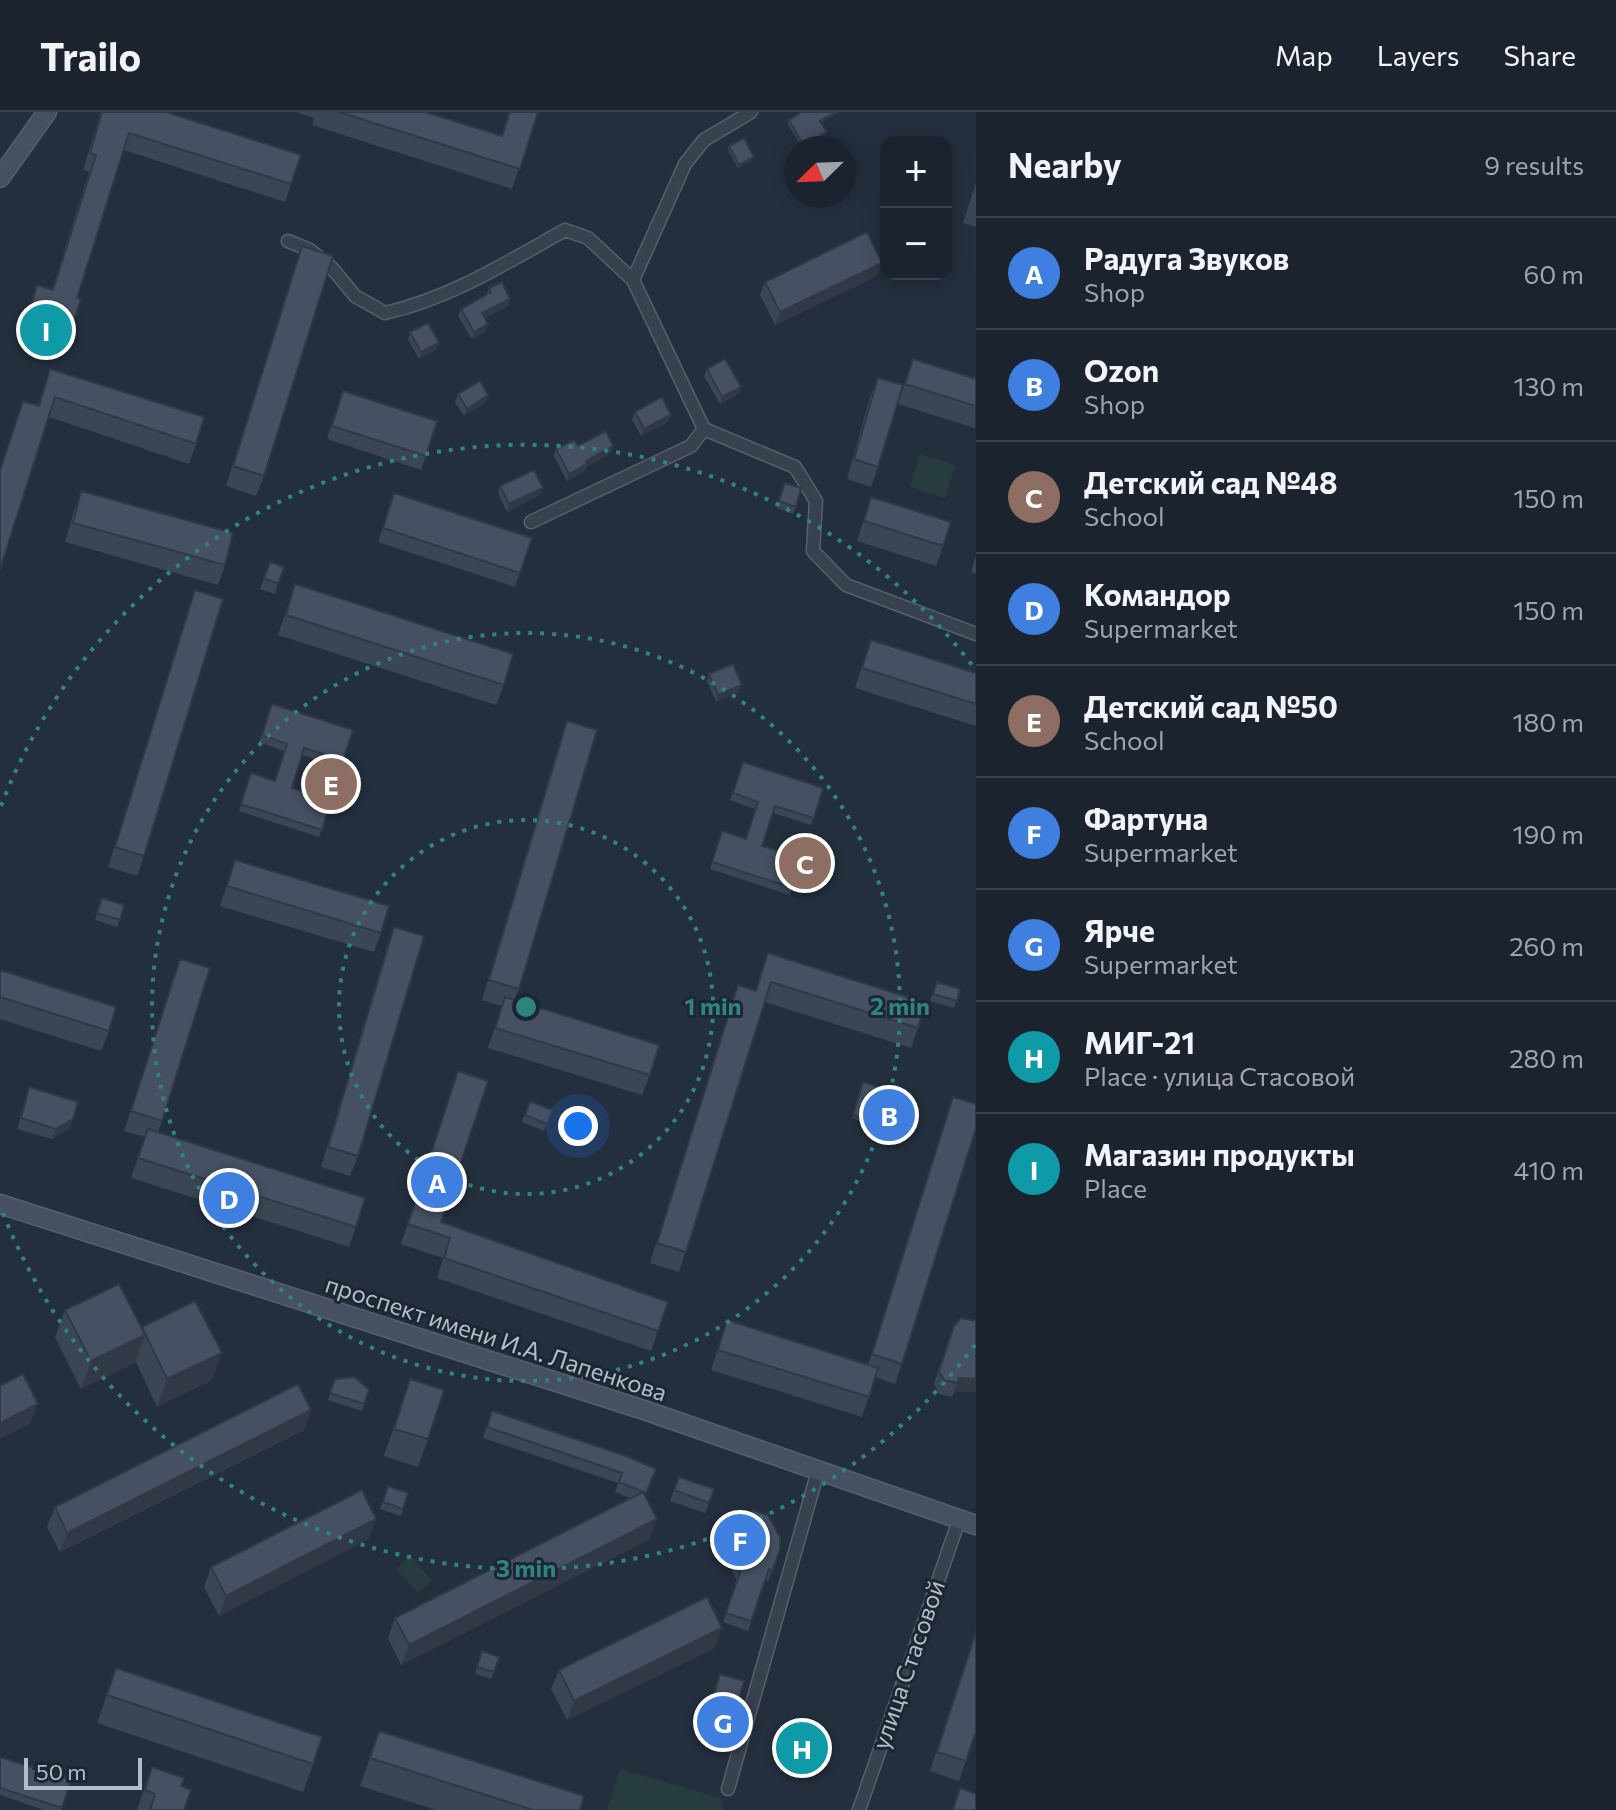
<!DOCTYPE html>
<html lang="en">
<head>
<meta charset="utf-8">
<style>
	:root { --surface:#1b232e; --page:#242b36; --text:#f1f3f6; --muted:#a0a4aa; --line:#39404a; --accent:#8bbbb9 }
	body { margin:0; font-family:Commissioner,sans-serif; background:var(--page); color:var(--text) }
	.controls { position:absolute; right:24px; top:24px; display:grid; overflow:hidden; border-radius:16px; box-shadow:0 4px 20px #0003 }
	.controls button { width:72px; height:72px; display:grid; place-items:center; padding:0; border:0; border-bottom:2px solid var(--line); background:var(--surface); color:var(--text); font:40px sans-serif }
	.compass { position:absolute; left:784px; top:24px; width:72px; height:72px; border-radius:50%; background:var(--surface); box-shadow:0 4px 20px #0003; rotate:247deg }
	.scale { position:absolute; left:24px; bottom:20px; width:118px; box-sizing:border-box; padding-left:8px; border:4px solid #b4bcc9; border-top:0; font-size:22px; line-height:28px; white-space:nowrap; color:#b4bcc9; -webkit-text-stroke:6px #1d2633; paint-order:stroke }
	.you { position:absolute; left:578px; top:1014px; width:28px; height:28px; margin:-20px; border:6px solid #fff; border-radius:50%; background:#1a73e8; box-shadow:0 0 0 12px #1a73e833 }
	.badge { display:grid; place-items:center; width:52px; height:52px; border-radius:50%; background:var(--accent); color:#fff; font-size:26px; font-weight:700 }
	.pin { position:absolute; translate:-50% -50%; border:4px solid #fff; box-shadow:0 2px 8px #0006 }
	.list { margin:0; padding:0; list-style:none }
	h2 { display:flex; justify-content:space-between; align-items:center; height:104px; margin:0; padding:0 32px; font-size:34px }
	h2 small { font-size:26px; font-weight:400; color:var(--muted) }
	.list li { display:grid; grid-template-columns:52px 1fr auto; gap:24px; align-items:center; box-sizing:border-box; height:112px; padding:0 32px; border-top:2px solid var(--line) }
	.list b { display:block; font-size:30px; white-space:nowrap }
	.list p { margin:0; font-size:26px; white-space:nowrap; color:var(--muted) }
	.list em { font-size:26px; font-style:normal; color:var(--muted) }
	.map { position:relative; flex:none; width:976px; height:1698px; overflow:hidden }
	header { display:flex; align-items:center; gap:48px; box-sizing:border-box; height:112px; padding:0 40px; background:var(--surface); border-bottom:2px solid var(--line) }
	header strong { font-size:38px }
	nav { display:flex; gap:44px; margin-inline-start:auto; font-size:28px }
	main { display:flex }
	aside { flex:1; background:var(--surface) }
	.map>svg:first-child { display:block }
</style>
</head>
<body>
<header>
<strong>Trailo</strong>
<nav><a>Map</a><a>Layers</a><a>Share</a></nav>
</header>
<main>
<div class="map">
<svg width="976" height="1698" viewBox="0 0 976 1698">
	<rect width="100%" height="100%" fill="#242f3e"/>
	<!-- green -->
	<g fill="#263c3f">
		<polygon points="920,342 955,353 945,386 910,375"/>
		<polygon points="410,1444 432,1468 418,1481 396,1457"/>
		<polygon points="620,1657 720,1686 724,1698 607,1698"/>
	</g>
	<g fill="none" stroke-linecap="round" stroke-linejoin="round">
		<defs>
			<g id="street">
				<path d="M288,129L310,138L332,156L355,184L385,201C451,186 506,151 565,118L588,126L633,168L704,317L795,355L816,389L813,439L846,473L976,522"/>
				<polyline points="633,168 685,52 704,28 751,0"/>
				<polyline points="531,410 691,334 704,317"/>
				<polyline points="728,1677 818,1359"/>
				<polyline points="859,1698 959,1408"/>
			</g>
			<g id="secondary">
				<polyline points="0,66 47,0"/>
				<polyline points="0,1092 647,1299 976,1413"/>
			</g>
		</defs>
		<!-- street casing -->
		<use href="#street" stroke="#565f6c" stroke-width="15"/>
		<!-- secondary casing -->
		<use href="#secondary" stroke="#565f6c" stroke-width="21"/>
		<!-- street -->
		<use href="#street" stroke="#38414e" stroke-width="12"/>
		<!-- secondary -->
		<use href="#secondary" stroke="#465061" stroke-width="18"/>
	</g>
	<!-- wall -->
	<g fill="#3b4654">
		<polygon points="101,0 166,0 291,72 285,90 124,38 77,186 68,227 62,244 18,230 37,173 52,178 89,60 83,58"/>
		<polygon points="296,0 425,0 501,24 509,0 538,0 512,77 312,13 314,6"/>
		<polygon points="789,8 822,11 825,23 802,36 788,12"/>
		<polygon points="729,34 753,48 738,56 728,38"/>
		<polygon points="976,70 976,115 963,111"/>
		<polygon points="302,134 264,364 256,384 226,374"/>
		<polygon points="877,164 775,213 760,183 765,170"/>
		<polygon points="489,176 508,194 485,206 486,219 472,227 458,204 461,197 486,183"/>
		<polygon points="410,220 436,238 419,247 408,227"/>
		<polygon points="913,247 976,267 975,316 898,292"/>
		<polygon points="50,257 196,332 189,352 49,305 0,457 0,357 23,289 38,294"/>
		<polygon points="707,257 741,275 738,282 720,292 704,264"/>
		<polygon points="878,266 878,355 871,375 847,367 870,285"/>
		<polygon points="458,282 488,283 486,290 464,304 455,290"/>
		<polygon points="338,292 426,344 421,358 327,327"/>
		<polygon points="635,300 668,310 641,324 632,307"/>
		<polygon points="578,334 613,334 611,341 587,354 585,359 567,369 554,344 556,337"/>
		<polygon points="785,371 796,395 793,402 777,396"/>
		<polygon points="500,374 543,376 540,383 507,400 498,381"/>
		<polygon points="81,379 225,453 218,473 65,430 74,399"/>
		<polygon points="394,381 532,426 515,475 378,430"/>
		<polygon points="871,385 943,434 936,454 857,429"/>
		<polygon points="976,444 976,462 971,460"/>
		<polygon points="264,466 278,472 275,482 260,477"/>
		<polygon points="295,472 504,573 496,593 278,523"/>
		<polygon points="195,478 144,744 137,764 108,755"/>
		<polygon points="871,528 976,561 976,614 855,576"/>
		<polygon points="709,562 739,580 716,590 707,569"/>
		<polygon points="272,592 353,618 340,655 302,643 292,676 331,688 319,725 239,699 251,661 275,669 284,639 259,630"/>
		<polygon points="567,609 519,877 514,888 650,963 642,983 488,936 502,894 482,888 560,629"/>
		<polygon points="743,650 823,676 811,713 773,701 762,734 802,746 790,783 710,757 722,719 746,727 755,697 730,688"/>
		<polygon points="235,748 381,821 374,840 220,794"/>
		<polygon points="102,786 120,808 117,815 95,808"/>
		<polygon points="394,815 358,1044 350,1064 321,1055 387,835"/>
		<polygon points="768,841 918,916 911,936 765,890 679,1160 650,1151 738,873 756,878"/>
		<polygon points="180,847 162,1009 158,1020 356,1115 349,1135 131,1066 145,1025 124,1019"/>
		<polygon points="0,858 109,919 101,939 0,907"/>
		<polygon points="937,870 960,877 954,896 930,889"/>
		<polygon points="458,959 441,1110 668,1190 651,1239 437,1166 443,1146 401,1132"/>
		<polygon points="863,970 903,983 892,1019 852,1006"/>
		<polygon points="29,975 73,1007 69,1017 52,1027 17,1017"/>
		<polygon points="953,985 902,1252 895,1272 875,1265 862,1305 711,1258 727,1208 868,1253"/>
		<polygon points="530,989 552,998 544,1019 522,1010"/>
		<polygon points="65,1198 142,1216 212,1268 157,1295 136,1250 81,1277 55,1225"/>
		<polygon points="976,1209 976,1279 972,1280 954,1280 952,1285 939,1282 934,1272 949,1227"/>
		<polygon points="335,1267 369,1278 362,1299 328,1288"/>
		<polygon points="410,1267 428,1327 418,1355 384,1344"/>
		<polygon points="311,1298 304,1318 60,1440 47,1415 55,1395"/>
		<polygon points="492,1299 656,1357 645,1384 650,1427 401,1553 388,1526 395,1506 630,1386 615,1380 618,1371 483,1326"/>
		<polygon points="679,1365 709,1391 705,1401 670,1389"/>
		<polygon points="388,1374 408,1381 401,1404 380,1397"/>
		<polygon points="719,1415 780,1437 768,1469 766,1467 748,1519 723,1510 737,1469 715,1424"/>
		<polygon points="369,1427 219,1504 204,1475 211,1455"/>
		<polygon points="976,1518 976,1619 959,1669 930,1659"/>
		<polygon points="715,1536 567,1608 551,1577 559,1558"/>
		<polygon points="482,1539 499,1545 491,1567 475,1562"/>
		<polygon points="116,1556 313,1652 303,1680 97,1611"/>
		<polygon points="720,1562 744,1569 725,1635 701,1627"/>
		<polygon points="379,1619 580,1698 436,1698 360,1674"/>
		<polygon points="0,1645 71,1668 61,1698 44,1698 0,1683"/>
		<polygon points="152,1655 181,1674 184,1698 137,1698"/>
	</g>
	<!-- shaded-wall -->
	<g fill="#303945">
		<polygon points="836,0 841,0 819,12 820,9"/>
		<polygon points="827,20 825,23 802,36 803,33"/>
		<polygon points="754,45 753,48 738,56 739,53"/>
		<polygon points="882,151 877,164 775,213 780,200"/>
		<polygon points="510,187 508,194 480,208 482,201"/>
		<polygon points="488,212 486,219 472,227 474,220"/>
		<polygon points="439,231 436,238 419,247 421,240"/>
		<polygon points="741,275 738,282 720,292 722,285"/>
		<polygon points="488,283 486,290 464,304 467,297"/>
		<polygon points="671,303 668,310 641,324 644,317"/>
		<polygon points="613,334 611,341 587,354 585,359 567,369 569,362 586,349"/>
		<polygon points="543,376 540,383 507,400 509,392"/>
		<polygon points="742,573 739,580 716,590 718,583"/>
		<polygon points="73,1007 69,1017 52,1027 56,1017"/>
		<polygon points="145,1223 135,1251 81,1277 91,1249"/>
		<polygon points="222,1241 212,1268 157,1295 167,1267"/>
		<polygon points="959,1266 976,1267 976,1279 972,1280 954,1280"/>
		<polygon points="38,1292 30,1312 0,1327 0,1311"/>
		<polygon points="311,1298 304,1318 60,1440 67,1421"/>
		<polygon points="376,1407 369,1427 219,1504 226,1484"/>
		<polygon points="657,1407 650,1427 401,1553 409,1533"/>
		<polygon points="722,1516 715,1536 567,1608 574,1589"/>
	</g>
	<!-- building -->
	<g fill="#455162" stroke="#303945" stroke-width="2">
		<polygon points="102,0 166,0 301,43 291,72 129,21 77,186 81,187 68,227 25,213 37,173 53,178 96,43 90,41"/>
		<polygon points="339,0 425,0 502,24 510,0 538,0 520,57"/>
		<polygon points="802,0 836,0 820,9 827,20 803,33 789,8"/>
		<polygon points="744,26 754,45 739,53 729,34"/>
		<polygon points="867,120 882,151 780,200 765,170"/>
		<polygon points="302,134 333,144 264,364 233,354"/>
		<polygon points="502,170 510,187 482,201 488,212 474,220 461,197 491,180 489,176"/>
		<polygon points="428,211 439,231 421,240 410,220"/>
		<polygon points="725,247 741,275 722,285 707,257"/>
		<polygon points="913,247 976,267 976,294 905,272"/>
		<polygon points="50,257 204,305 196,332 55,285 0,457 0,359 23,289 39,294"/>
		<polygon points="878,266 903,273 878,355 854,347"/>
		<polygon points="480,269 488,283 467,297 458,282"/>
		<polygon points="343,279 437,309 426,344 332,314"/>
		<polygon points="662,285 671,303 644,317 635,300"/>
		<polygon points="606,319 613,334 586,349 587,352 569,362 556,337 574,328 578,334"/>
		<polygon points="534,358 543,376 509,392 500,374"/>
		<polygon points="785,371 801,376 796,395 779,389"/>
		<polygon points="81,379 233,421 225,453 73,411"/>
		<polygon points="394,381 532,426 520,461 383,416"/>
		<polygon points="871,385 951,410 943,434 864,409"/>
		<polygon points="270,450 284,455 278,472 264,466"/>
		<polygon points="295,472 513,542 504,573 286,503"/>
		<polygon points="195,478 223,487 144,744 115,735"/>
		<polygon points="871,528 976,561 976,592 862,556"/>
		<polygon points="733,552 742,573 718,583 709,562"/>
		<polygon points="272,592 353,618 343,648 304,636 292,676 331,688 322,718 241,692 251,661 275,669 287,632 262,623"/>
		<polygon points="567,609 597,618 519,877 489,868"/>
		<polygon points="743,650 823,676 814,706 775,694 762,734 802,746 793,776 712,750 722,719 746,727 758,690 733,681"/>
		<polygon points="235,748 389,794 381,821 227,774"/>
		<polygon points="102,786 124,793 120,808 97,801"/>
		<polygon points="394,815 424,824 358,1044 328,1035"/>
		<polygon points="768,841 926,891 918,916 771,870 686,1140 657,1131 738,873 756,879"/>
		<polygon points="180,847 210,856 162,1009 131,999"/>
		<polygon points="0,858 116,895 109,919 0,885"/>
		<polygon points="937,870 960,877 957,889 933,882"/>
		<polygon points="505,885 659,933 650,963 495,916"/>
		<polygon points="458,959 488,969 441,1110 668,1190 658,1219 444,1146 450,1126 408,1112"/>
		<polygon points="863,970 903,983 893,1015 853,1003"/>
		<polygon points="29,975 78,990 73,1007 56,1017 21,1006"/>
		<polygon points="953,985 976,992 976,1016 902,1252 872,1242"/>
		<polygon points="530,989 552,998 547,1012 525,1003"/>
		<polygon points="148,1017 365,1086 356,1115 138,1046"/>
		<polygon points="119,1172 145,1223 91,1249 65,1198"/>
		<polygon points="195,1189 222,1241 167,1267 142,1215"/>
		<polygon points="961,1206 976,1209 976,1267 959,1266 957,1271 944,1268 939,1259 954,1214"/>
		<polygon points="727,1208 878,1256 869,1285 718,1238"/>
		<polygon points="23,1262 38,1292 0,1311 0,1274"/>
		<polygon points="355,1265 369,1278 364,1292 330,1281 335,1267"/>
		<polygon points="410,1267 444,1278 428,1327 394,1317"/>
		<polygon points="298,1272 311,1298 67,1421 55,1395"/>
		<polygon points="492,1299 626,1344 656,1357 646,1381 619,1370 622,1361 487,1315"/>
		<polygon points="679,1365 714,1377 709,1391 674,1378"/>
		<polygon points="388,1374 408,1381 403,1397 383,1390"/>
		<polygon points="362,1378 376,1407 226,1484 211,1455"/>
		<polygon points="643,1380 657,1407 409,1533 395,1506"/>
		<polygon points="754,1398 768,1403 780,1425 780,1437 772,1460 769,1457 751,1509 726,1501 740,1460 719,1415"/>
		<polygon points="707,1485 722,1516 574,1589 559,1558"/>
		<polygon points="976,1520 976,1619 966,1649 937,1640"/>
		<polygon points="482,1539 499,1545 494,1560 477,1555"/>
		<polygon points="116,1556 322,1625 313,1652 107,1583"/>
		<polygon points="720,1562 744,1569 726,1631 702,1624"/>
		<polygon points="379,1619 584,1684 580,1698 533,1698 370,1646"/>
		<polygon points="0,1645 71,1668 62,1696 0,1676"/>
		<polygon points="152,1655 184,1666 181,1674 191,1678 184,1698 150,1698 155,1682 145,1678"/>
		<polygon points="960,1676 976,1682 976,1698 953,1698"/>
	</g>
	<!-- distance rings -->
	<g fill="none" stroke="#308480" stroke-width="4" stroke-dasharray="4 8">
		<circle cx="526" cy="895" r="187"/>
		<circle cx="526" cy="895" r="374"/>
		<path d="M975 1233A562 562 0 0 1 1 1096M1 694A562 562 0 0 1 975 557"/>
	</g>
	<g text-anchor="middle" stroke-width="6" stroke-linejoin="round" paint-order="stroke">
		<!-- street labels -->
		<g font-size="24" fill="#b4bcc9" stroke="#1d2633">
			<text transform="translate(496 1227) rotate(18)" y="8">проспект имени И.А. Лапенкова</text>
			<text transform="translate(909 1553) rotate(-71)" y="8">улица Стасовой</text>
		</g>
	</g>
	<circle cx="526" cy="895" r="12" fill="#308480" stroke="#1d2633" stroke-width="4"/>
	<g font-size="24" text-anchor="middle" font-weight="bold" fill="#308480" stroke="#1d2633" stroke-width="6" stroke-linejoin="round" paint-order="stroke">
		<text x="713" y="903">1 min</text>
		<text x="900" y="903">2 min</text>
		<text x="526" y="1465">3 min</text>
	</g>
</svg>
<div class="controls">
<button>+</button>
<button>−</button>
</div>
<svg class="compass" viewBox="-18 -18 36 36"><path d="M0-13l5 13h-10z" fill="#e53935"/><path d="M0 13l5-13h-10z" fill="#a0a4aa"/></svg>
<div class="scale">50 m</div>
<div class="you"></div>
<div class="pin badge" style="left:437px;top:1070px;background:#3f7fe0">A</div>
<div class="pin badge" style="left:889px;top:1003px;background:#3f7fe0">B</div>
<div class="pin badge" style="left:805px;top:751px;background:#8d6e63">C</div>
<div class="pin badge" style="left:229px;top:1086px;background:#3f7fe0">D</div>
<div class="pin badge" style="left:331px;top:672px;background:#8d6e63">E</div>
<div class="pin badge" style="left:740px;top:1428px;background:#3f7fe0">F</div>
<div class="pin badge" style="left:723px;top:1610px;background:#3f7fe0">G</div>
<div class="pin badge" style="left:802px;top:1636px;background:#0f9aa8">H</div>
<div class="pin badge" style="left:46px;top:218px;background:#0f9aa8">I</div>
</div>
<aside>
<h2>Nearby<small>9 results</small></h2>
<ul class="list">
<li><span class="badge" style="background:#3f7fe0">A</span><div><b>Радуга Звуков</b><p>Shop</p></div><em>60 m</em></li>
<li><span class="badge" style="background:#3f7fe0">B</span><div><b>Ozon</b><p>Shop</p></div><em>130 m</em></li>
<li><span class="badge" style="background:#8d6e63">C</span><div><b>Детский сад №48</b><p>School</p></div><em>150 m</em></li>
<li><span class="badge" style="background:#3f7fe0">D</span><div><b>Командор</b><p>Supermarket</p></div><em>150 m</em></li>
<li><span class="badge" style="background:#8d6e63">E</span><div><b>Детский сад №50</b><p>School</p></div><em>180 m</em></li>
<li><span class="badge" style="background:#3f7fe0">F</span><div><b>Фартуна</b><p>Supermarket</p></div><em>190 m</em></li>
<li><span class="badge" style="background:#3f7fe0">G</span><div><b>Ярче</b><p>Supermarket</p></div><em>260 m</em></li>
<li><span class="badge" style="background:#0f9aa8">H</span><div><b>МИГ-21</b><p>Place · улица Стасовой</p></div><em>280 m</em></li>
<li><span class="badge" style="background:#0f9aa8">I</span><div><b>Магазин продукты</b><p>Place</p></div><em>410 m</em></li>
</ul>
</aside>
</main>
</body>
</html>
